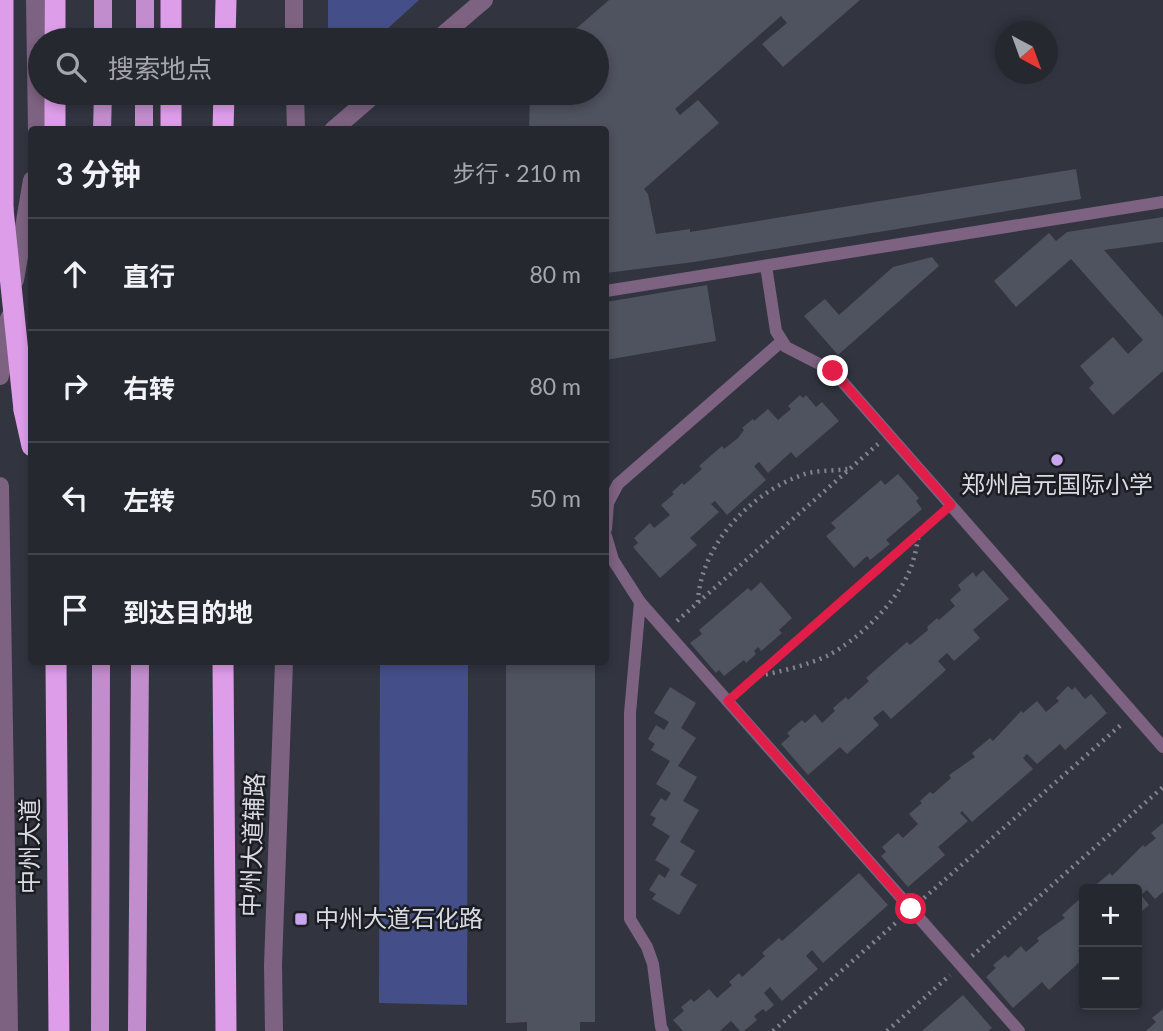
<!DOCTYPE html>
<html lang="zh">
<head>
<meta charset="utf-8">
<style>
	:root { --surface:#262830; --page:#32343c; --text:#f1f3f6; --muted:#a4a6ab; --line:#42444c }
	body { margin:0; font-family:Lato,"Noto Sans SC",sans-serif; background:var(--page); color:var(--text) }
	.controls { position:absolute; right:21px; bottom:21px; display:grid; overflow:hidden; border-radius:7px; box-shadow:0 4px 10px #0003 }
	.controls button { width:63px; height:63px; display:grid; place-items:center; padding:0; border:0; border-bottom:2px solid var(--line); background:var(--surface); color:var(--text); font:35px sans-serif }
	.compass { position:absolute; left:995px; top:21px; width:63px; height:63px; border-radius:50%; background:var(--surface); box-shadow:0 4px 10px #0003; rotate:139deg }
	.stop { position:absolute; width:21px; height:21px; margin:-16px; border:5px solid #e11d48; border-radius:50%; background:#fff }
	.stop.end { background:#e11d48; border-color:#fff; box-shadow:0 2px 7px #0008 }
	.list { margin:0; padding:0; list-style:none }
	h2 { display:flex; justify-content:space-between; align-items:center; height:91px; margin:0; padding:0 28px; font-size:30px }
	h2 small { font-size:23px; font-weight:400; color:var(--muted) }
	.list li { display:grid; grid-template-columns:46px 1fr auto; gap:21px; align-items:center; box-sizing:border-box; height:112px; padding:0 28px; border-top:2px solid var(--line) }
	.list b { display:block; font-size:26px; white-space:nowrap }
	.list em { font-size:23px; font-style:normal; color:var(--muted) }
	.icon { flex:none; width:38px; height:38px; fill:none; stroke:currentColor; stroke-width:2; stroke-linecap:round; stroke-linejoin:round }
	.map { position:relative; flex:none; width:1163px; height:1031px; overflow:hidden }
	.search { position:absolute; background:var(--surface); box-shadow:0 4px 10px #0003; left:28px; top:28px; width:581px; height:77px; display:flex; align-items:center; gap:18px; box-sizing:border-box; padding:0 24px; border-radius:38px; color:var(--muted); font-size:26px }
	.panel { position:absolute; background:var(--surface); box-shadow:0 4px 10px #0003; left:28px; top:126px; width:581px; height:539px; border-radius:7px }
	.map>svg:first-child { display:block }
</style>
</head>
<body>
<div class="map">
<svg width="1163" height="1031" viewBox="0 0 1163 1031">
	<rect width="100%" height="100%" fill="#323540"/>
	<!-- green -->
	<g fill="#444f8a">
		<polygon points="328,0 419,0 375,40 328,40"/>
		<polygon points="380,662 468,662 467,1005 379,1003"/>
	</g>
	<!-- building -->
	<g fill="#4f525f">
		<polygon points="609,0 860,0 783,67 762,44 787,23 781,16 675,109 680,115 698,100 719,123 644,189 648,194 656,234 690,229 690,232 1076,169 1081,199 694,262 606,273 606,130 529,130 530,93 597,93 597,40 563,40"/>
		<polygon points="1163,217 1163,242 1104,250 1163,317 1163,371 1113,415 1089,388 1094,383 1080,366 1113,337 1128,354 1143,340 1071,259 1016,307 994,281 1049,233 1056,241 1067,232"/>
		<polygon points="932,257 939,266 838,355 804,316 825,299 839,315 893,267"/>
		<polygon points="707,285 716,341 606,360 606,302"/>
		<polygon points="800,395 803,398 806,395 816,407 822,402 839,421 796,458 791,452 768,473 759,462 754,466 766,480 727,515 715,501 711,504 719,512 690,538 697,545 660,578 633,547 638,543 634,538 650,523 654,528 670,515 661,505 674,494 672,492 682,483 684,485 702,469 699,466 722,446 724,449 738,438 744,430 742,428 753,419 754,421 768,409 778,420 791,409 788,406"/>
		<polygon points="898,474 919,498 916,501 922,509 886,540 890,544 870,560 867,556 854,568 826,536 836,528 831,523 881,480 885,485"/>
		<polygon points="983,570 1009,599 973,630 980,638 954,661 947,653 938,661 946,670 891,719 883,710 873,718 879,725 847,754 840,747 808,775 781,744 790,736 787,733 802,720 805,723 815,714 822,723 835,711 833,708 846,697 848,700 869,681 866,678 907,642 910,645 928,630 927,627 937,618 939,620 955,606 950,600 961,590 958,585 973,572 976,577"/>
		<polygon points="761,582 792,618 779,630 782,633 761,651 758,647 754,651 756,654 746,663 744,660 724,676 719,670 716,673 690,643 702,634 699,630 748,588 751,591"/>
		<polygon points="506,662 595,662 595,1022 580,1022 580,1031 527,1031 527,1022 506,1023"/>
		<polygon points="1068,686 1072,690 1075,687 1085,699 1091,694 1107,713 1065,750 1060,744 1037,764 1027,754 1023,758 1033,769 972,822 962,811 960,813 968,821 938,847 945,855 908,887 881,856 886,852 882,847 898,833 903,838 918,824 909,814 922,803 920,801 930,792 933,794 951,778 949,775 975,757 972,753 990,738 993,741 1021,711 1023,713 1037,701 1046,712 1059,701 1056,698"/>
		<polygon points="670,687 696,703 681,728 696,738 678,766 697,777 683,801 699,810 680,842 695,851 680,875 697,885 679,915 652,899 656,894 649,890 659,874 665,878 670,869 655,860 670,836 652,825 656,818 650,815 661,798 666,801 671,793 656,784 670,761 651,750 655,744 648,739 656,725 664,730 669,722 654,713"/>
		<polygon points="1163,823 1163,892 1155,899 1147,890 1141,895 1149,905 1137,915 1137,889 1091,889 1110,873 1112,876 1143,845 1145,847 1156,838 1151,833"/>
		<polygon points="859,873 888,905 823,963 812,950 806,956 818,969 782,1001 770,987 764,993 774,1005 766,1012 763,1009 754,1016 757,1020 744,1031 740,1031 731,1021 720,1031 683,1031 673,1020 684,1011 681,1007 691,999 694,1002 709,989 717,998 732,985 729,982 739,973 742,977 765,956 762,953 779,938 782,941"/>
		<polygon points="1084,895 1084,945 1078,951 1084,958 1049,990 1042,982 1013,1008 986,977 996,968 993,965 1005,955 1008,958 1021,946 1026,952 1039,941 1037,938 1065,918 1062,915"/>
		<polygon points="963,995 992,1028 988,1031 922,1031"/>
		<polygon points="1163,1009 1163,1031 1146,1031 1156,1022 1152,1018"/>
	</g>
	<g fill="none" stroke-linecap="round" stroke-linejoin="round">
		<!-- path -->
		<g stroke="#82848e" stroke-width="4.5" stroke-dasharray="2 5" stroke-linecap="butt">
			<path d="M698,602C700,545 752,491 805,474C818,470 834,471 848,469"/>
			<polyline points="677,621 878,444"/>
			<path d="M759,676C782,671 805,666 827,656C860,639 903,597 913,561C916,552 917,543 919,534"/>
			<polyline points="741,690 940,515"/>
			<polyline points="924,898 1123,723"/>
			<polyline points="972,956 1163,787"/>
			<polyline points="773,1031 899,920"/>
			<polyline points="887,1031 950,975"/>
		</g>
		<!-- lane -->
		<g stroke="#7d6281" stroke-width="12">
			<polyline points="766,266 776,331 786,347 833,371 1163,747"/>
			<polyline points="606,291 1163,202"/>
			<polyline points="606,529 608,503 618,484 782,341"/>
			<polyline points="606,536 613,560 640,602 1019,1031"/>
			<polyline points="640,602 630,713 630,919 647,947 653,964 661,1027 663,1031"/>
		</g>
		<!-- street -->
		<g stroke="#7d6281" stroke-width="18">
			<polyline points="35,0 37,130"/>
			<polyline points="294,0 294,40"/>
			<polyline points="437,40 484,0"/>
			<polyline points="295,93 296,130"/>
			<polyline points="333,130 376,93"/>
			<polyline points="15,280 32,180"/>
			<polyline points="0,376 9,318"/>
			<polyline points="0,486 9,1031"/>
			<polyline points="274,1031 273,965 284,662"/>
		</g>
		<!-- primary -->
		<g stroke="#c28dcc" stroke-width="18">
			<polyline points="103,40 103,0"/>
			<polyline points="145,40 145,0"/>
			<polyline points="102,130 103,93"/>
			<polyline points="144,130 144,93"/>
			<polyline points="100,1031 101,662"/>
			<polyline points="137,1031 140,662"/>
		</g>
		<!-- highway -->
		<g stroke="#de9de9" stroke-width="21">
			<polyline points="55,0 55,40"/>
			<polyline points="171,0 171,40"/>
			<polyline points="225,40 226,0"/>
			<polyline points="55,93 55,130"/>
			<polyline points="171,93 171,130"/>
			<polyline points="223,130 224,93"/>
			<polyline points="3,209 3,0"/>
			<polyline points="24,410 32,446"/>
			<polyline points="56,662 59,1031"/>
			<polyline points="223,662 226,1031"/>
		</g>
		<!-- highway-bridge -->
		<polyline stroke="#de9de9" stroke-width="21" points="3,209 24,410"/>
	</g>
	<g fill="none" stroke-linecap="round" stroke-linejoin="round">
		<!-- route -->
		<polyline stroke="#e11d48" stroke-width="9" points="833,371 951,505 728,701 911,909"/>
	</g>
	<!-- markers -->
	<g fill="#c8a6ef" stroke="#1b1d22" stroke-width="2.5">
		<circle cx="1057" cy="460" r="7"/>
		<rect x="294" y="912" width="14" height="14" rx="3.5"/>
	</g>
	<g text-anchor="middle" stroke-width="5" stroke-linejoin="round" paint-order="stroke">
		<!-- poi labels -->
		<g font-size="24" fill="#d9dbe3" stroke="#1b1d22">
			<text x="1057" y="493">郑州启元国际小学</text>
			<text x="315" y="927" text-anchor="start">中州大道石化路</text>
		</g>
		<!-- street labels -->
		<g font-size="24" fill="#d9dbe3" stroke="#1b1d22">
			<text transform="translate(253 845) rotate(-88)" y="8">中州大道辅路</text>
			<text transform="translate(30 846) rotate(-90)" y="8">中州大道</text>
		</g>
	</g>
</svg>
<div class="controls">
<button>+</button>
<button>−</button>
</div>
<svg class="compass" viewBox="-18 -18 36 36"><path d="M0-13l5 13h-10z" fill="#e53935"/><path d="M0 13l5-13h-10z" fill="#a4a6ab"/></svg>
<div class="stop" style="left:911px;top:909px"></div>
<div class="stop end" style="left:833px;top:371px"></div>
<div class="search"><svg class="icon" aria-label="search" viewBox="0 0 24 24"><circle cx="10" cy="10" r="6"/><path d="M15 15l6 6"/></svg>搜索地点</div>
<section class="panel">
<h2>3 分钟<small>步行 · 210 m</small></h2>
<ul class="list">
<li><svg class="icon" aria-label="ahead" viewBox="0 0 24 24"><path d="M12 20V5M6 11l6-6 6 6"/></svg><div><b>直行</b></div><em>80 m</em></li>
<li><svg class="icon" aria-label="right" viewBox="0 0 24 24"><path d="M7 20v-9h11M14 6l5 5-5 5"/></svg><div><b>右转</b></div><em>80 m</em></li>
<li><svg class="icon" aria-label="left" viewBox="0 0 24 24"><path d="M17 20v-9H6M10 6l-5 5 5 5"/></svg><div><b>左转</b></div><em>50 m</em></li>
<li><svg class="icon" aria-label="arrive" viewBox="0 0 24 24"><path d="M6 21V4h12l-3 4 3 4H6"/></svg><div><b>到达目的地</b></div></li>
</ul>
</section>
</div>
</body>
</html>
